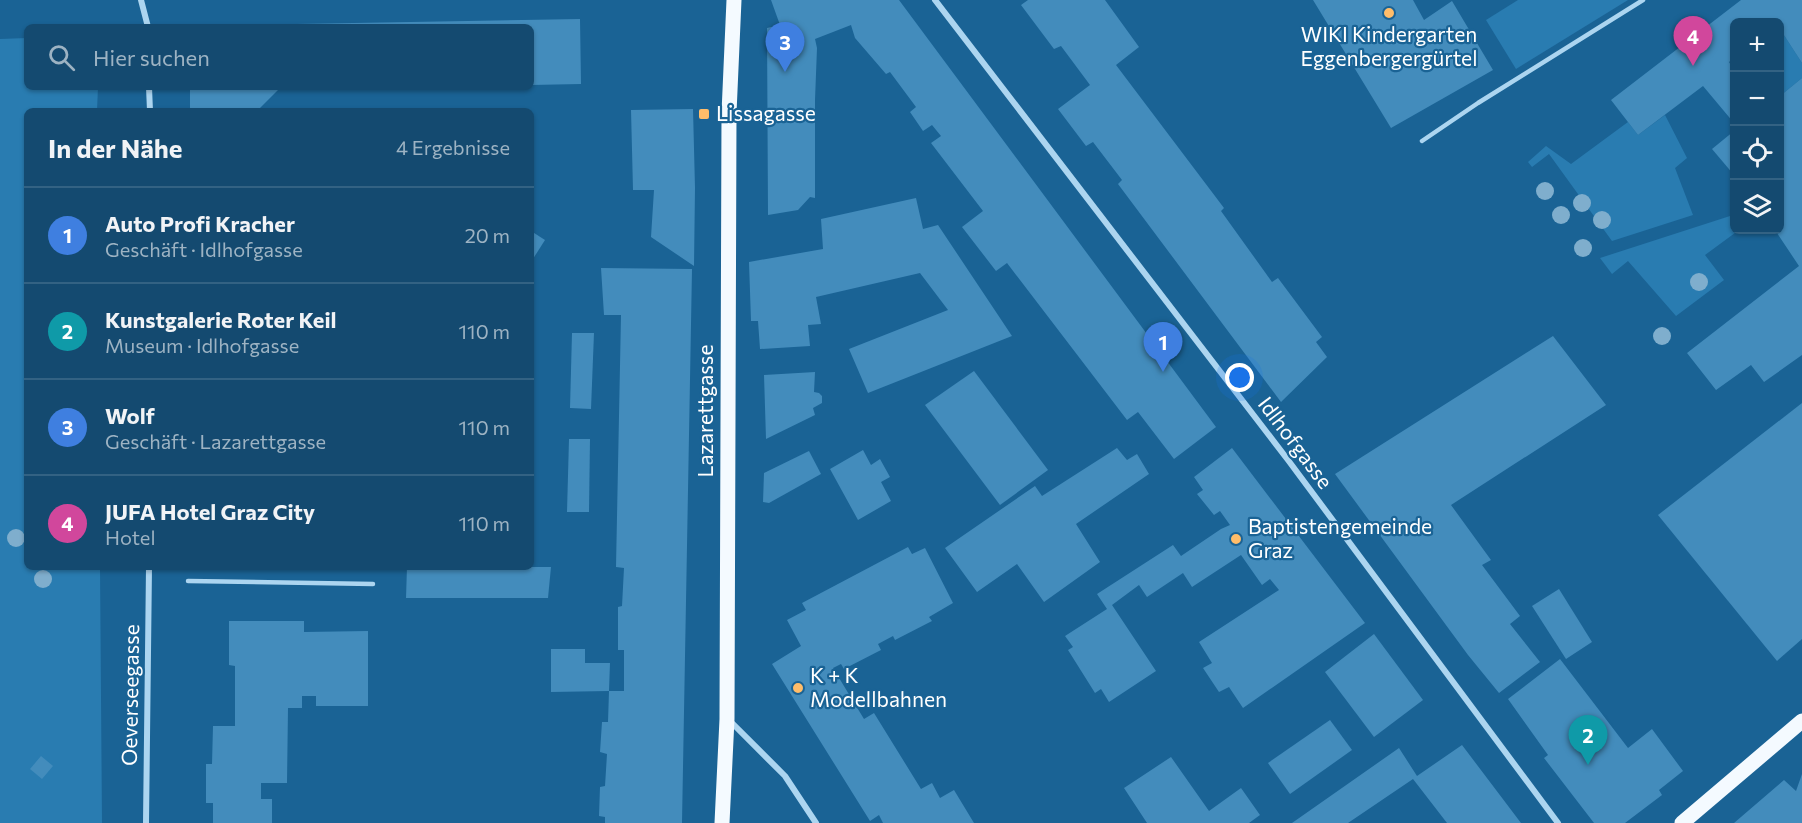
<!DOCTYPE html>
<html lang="de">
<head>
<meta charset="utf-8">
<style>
	:root { --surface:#144a70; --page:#215478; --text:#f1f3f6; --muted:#9db3c3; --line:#336283; --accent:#e69b98 }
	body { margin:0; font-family:Commissioner,sans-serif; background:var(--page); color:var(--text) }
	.controls { position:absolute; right:18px; top:18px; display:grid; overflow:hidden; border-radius:9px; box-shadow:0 2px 4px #0004 }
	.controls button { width:54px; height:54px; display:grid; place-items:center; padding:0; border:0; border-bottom:2px solid var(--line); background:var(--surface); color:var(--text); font:30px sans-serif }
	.you { position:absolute; left:1240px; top:378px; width:21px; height:21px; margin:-15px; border:4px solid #fff; border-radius:50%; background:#1a73e8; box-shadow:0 0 0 9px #1a73e833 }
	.badge { display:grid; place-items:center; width:39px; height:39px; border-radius:50%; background:var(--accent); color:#fff; font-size:20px; font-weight:700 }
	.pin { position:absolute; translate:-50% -50px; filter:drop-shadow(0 2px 3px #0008) }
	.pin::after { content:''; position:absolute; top:32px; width:21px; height:18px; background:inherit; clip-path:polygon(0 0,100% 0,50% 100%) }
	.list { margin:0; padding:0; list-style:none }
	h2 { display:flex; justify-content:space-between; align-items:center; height:78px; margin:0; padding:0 24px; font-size:26px }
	h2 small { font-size:20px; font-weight:400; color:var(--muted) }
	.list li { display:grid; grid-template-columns:39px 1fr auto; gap:18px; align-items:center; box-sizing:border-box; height:96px; padding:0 24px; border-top:2px solid var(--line) }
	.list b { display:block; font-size:22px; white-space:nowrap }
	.list p { margin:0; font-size:20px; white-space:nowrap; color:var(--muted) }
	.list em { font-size:20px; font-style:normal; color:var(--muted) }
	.icon { flex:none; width:33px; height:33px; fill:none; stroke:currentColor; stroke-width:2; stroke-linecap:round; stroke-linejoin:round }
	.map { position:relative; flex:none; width:1802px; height:823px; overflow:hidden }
	.search { position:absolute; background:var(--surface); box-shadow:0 2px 4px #0004; left:24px; top:24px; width:510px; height:66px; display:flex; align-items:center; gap:15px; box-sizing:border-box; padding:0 21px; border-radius:9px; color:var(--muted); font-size:22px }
	.panel { position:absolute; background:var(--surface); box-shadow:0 2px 4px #0004; left:24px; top:108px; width:510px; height:462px; border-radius:9px }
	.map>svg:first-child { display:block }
</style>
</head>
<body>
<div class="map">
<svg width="1802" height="823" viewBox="0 0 1802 823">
	<rect width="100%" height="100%" fill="#1a6395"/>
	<!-- green -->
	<g fill="#297cb1">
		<polygon points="1518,0 1628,0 1516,69 1486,20"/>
		<polygon points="1780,29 1802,63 1802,78 1780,96"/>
		<polygon points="27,38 27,87 98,87 97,111 27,111 27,567 100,567 102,823 0,823 0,39"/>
		<polygon points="1665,115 1687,158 1675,168 1693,215 1612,241 1549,154 1532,167 1528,162 1546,146 1571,164 1628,122 1638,135"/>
		<polygon points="1730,216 1734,221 1734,230 1739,230 1705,255 1724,280 1676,316 1628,261 1612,274 1600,258"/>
	</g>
	<!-- building -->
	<g fill="#438cbc">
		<polygon points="771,0 899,0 1216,427 1174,459 1138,412 1127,420 1007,263 996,271 962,227 983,211 931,143 941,136 932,125 923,131 910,112 916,107 890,72 886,74 855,38 851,25 815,39 817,48 815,100 815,198 810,197 798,210 768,215 767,28 780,25"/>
		<polygon points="1028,0 1105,0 1139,47 1116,65 1224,208 1221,211 1272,282 1278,278 1322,337 1316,342 1327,357 1281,402 1118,184 1122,180 1093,142 1086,146 1058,109 1090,85 1061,46 1054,49 1021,5"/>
		<polygon points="1313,0 1413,0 1424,20 1452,1 1493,70 1391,128"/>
		<polygon points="1741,0 1802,0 1802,63 1780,29 1780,22 1734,22 1734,58 1729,62 1734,70 1734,123 1703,86 1638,135 1611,100"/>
		<polygon points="580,19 581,84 531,85 531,27 201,27 203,24 296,24"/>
		<polygon points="1802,78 1802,355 1764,382 1751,365 1716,390 1687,353 1799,266 1775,230 1780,230 1780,96"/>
		<polygon points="190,87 281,87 257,111 190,111"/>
		<polygon points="693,109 695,188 694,266 651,237 654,190 633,190 631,110"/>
		<polygon points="1734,131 1734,175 1712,149"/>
		<polygon points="916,198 923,229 938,225 1012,336 868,393 849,349 948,310 920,273 816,297 821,324 808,325 810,346 760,349 758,321 751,321 749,262 823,249 821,219"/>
		<polygon points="531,231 545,240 531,262"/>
		<polygon points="601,268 692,269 682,823 605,823 605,817 599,816 600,787 605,786 607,754 600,752 602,722 608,722 609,691 624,691 624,650 618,650 618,607 622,606 624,568 616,567 621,315 604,315"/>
		<polygon points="572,333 594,333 591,409 570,408"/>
		<polygon points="1553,336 1606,405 1451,505 1491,560 1482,565 1520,616 1510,624 1540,662 1499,693 1468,655 1335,474"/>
		<polygon points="974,371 1048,470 1000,505 925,405"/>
		<polygon points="815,372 814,392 819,393 822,396 822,403 813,408 815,415 766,439 764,375"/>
		<polygon points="1802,403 1802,639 1777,661 1658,515"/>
		<polygon points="569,439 590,439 589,512 567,512"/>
		<polygon points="1117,448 1127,460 1137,454 1149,474 1076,524 1100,562 1044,602 1017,564 977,592 945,548 1035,486 1042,496"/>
		<polygon points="1232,448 1365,623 1243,708 1229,687 1219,692 1203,668 1212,663 1199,642 1279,590 1270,579 1262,585 1241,555 1192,587 1183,573 1147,597 1139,585 1112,605 1156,671 1109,702 1101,689 1095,693 1068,650 1073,647 1065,636 1107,609 1097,594 1173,545 1181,556 1221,529 1230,525 1220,511 1214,515 1197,494 1203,490 1194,477"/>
		<polygon points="863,450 871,465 880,459 890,477 881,482 891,501 858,520 830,469"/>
		<polygon points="809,451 821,474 769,503 763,502 764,473"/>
		<polygon points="908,547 912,554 925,548 953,603 929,617 932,621 895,640 893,636 878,644 881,650 844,669 841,664 833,668 864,719 874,713 921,789 932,783 940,798 954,790 974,823 883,823 879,815 870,821 772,664 801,646 787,620 806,610 802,603"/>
		<polygon points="407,567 551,567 548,598 406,598"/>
		<polygon points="1559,589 1592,642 1566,659 1532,606"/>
		<polygon points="229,621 304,621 304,632 368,631 368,706 316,706 316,696 302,696 302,708 288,708 287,783 261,783 261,799 272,799 272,823 213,823 213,803 206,803 206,764 212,764 213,726 235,726 235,666 229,665"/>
		<polygon points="1374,634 1423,700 1374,737 1325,672"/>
		<polygon points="551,649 585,649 585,663 610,663 609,691 551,692"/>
		<polygon points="1560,659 1628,748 1652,729 1683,771 1659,790 1662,795 1625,823 1594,823 1544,758 1548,755 1508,699"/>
		<polygon points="1330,720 1352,750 1290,794 1268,763"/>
		<polygon points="1462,745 1521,823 1447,823 1413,779 1348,823 1292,823 1399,748 1417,776"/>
		<polygon points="41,756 53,766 42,779 30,769"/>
		<polygon points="1171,757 1209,811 1241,788 1260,815 1249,823 1147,823 1124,788"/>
		<polygon points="1802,774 1802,823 1734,823 1784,780 1796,791"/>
	</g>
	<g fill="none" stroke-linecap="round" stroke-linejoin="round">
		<!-- service -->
		<g stroke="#acd5f0" stroke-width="4.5">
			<polyline points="1422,141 1478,103 1643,0"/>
			<polyline points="188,581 373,584"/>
		</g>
		<!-- minor -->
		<g stroke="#acd5f0" stroke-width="6">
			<polyline points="141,0 148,27"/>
			<polyline points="935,0 1288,460 1558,823"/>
			<polyline points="149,87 150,111"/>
			<polyline points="730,721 785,776 816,823"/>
			<polyline points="146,823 149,567"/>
		</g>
		<!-- primary -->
		<g stroke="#f4faff" stroke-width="15">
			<polyline points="722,823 727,719 729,113 734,0"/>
			<polyline points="1682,823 1802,721"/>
		</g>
	</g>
	<!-- trees -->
	<g fill="#7faecd">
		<circle cx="1545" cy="191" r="9"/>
		<circle cx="1582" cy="203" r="9"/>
		<circle cx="1561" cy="215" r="9"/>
		<circle cx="1602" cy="220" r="9"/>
		<circle cx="1583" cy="248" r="9"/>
		<circle cx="1699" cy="282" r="9"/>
		<circle cx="1662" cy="336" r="9"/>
		<circle cx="16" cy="538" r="9"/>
		<circle cx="43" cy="579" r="9"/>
	</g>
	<!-- markers -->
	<g fill="#ffbd6a" stroke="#1a6395" stroke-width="2">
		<circle cx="1389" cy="13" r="6"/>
		<rect x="698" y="108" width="12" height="12" rx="3"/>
		<circle cx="1236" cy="539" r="6"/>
		<circle cx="798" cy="688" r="6"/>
	</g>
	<g text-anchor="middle" stroke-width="4.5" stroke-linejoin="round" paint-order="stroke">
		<!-- poi labels -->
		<g font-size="21" fill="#fff" stroke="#1a6395" text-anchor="start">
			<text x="1389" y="42" text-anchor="middle">WIKI Kindergarten<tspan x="1389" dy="24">Eggenbergergürtel</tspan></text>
			<text x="716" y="121">Lissagasse</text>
			<text x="1248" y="534">Baptistengemeinde<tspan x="1248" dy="24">Graz</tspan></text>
			<text x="810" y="683">K + K<tspan x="810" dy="24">Modellbahnen</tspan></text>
		</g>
		<!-- street labels -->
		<g font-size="21" fill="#fff" stroke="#1a6395">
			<text transform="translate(706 411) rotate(-90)" y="7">Lazarettgasse</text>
			<text transform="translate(1295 443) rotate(53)" y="7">Idlhofgasse</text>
			<text transform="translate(131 695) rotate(-89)" y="7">Oeverseegasse</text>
		</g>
	</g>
</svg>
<div class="controls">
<button>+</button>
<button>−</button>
<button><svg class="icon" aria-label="locate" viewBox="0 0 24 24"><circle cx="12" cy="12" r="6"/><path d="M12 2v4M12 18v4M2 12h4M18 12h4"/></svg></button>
<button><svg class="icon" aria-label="layers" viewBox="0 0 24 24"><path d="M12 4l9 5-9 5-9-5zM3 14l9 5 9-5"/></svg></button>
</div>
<div class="you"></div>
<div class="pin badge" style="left:1163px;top:372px;background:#3f7fe0">1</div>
<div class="pin badge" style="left:1588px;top:765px;background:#0f9aa8">2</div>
<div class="pin badge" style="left:785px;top:72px;background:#3f7fe0">3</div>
<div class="pin badge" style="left:1693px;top:66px;background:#d1479c">4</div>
<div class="search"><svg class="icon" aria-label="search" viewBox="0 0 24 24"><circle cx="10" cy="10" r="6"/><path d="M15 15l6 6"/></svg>Hier suchen</div>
<section class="panel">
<h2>In der Nähe<small>4 Ergebnisse</small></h2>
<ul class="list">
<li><span class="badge" style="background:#3f7fe0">1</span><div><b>Auto Profi Kracher</b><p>Geschäft · Idlhofgasse</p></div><em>20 m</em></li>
<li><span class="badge" style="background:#0f9aa8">2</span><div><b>Kunstgalerie Roter Keil</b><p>Museum · Idlhofgasse</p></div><em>110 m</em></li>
<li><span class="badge" style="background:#3f7fe0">3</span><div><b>Wolf</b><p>Geschäft · Lazarettgasse</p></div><em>110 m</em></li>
<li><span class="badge" style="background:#d1479c">4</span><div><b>JUFA Hotel Graz City</b><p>Hotel</p></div><em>110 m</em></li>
</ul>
</section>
</div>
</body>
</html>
